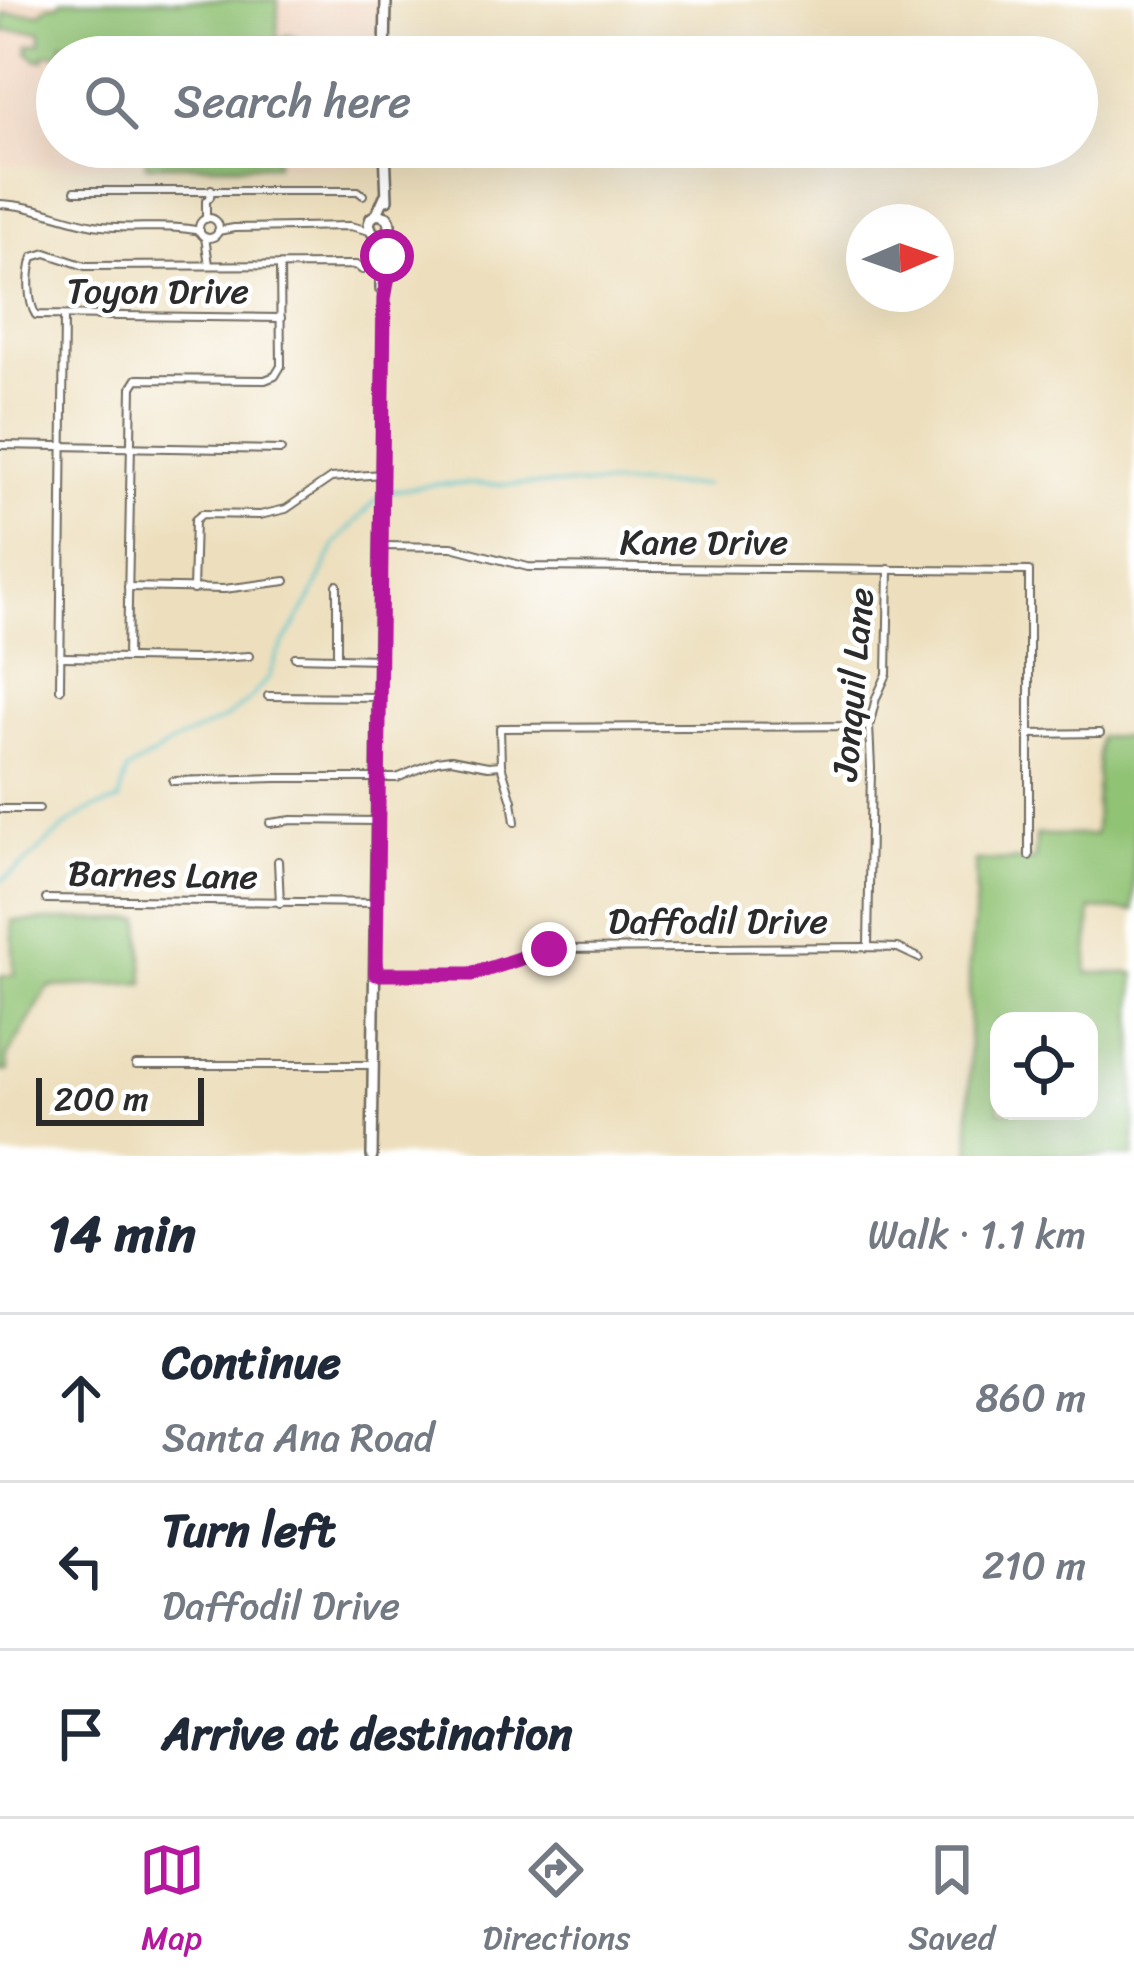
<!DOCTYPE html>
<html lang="en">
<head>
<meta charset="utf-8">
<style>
	:root { --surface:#fff; --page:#f2f2f3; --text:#1f2937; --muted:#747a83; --line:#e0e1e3; --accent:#b5179e }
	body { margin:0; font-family:Sriracha,sans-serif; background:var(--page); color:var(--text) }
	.controls { position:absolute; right:36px; bottom:36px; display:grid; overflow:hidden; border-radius:24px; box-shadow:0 12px 48px #0002 }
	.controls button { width:108px; height:108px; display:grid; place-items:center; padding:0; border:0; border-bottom:3px solid var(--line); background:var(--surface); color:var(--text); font:60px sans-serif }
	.compass { position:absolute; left:846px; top:204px; width:108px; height:108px; border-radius:50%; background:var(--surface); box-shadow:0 12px 48px #0002; rotate:88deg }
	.scale { position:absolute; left:36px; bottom:30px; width:168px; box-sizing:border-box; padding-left:12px; border:6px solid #2b2b2b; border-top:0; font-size:33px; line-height:42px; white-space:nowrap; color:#2b2b2b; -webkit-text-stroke:9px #fff; paint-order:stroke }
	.stop { position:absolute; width:36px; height:36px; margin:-27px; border:9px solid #b5179e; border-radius:50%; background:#fff }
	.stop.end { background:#b5179e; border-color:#fff; box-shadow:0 3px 12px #0008 }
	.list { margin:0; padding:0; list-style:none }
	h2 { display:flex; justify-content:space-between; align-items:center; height:156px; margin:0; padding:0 48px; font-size:51px }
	h2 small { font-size:39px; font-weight:400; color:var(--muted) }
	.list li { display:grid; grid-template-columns:78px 1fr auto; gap:36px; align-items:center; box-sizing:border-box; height:168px; padding:0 48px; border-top:3px solid var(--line) }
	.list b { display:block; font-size:45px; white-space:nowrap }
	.list p { margin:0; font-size:39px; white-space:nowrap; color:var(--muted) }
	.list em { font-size:39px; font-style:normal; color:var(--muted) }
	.icon { flex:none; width:66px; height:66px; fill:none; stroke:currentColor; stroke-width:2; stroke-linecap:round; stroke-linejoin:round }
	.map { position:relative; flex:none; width:1134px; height:1156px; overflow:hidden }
	.search { position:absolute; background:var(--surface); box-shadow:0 12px 48px #0002; left:36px; right:36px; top:36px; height:132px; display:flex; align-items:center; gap:30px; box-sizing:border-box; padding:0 42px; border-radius:66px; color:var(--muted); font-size:45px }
	.sheet { height:660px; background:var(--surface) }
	nav { display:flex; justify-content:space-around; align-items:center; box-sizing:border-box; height:168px; border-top:3px solid var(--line); background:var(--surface); font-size:33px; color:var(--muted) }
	nav a { display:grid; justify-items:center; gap:6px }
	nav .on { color:var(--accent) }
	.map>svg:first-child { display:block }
</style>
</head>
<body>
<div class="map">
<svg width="1134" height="1156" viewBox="0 0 1134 1156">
	<rect width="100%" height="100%" fill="#fff"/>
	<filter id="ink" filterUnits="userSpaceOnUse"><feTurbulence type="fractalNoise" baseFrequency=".00833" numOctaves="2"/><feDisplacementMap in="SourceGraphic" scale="24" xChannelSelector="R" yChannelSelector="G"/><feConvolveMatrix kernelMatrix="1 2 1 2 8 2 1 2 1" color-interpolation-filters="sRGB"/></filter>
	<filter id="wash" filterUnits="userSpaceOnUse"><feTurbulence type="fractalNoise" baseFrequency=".004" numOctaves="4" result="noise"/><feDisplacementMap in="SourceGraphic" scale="48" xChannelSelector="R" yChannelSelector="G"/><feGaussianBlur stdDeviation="2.7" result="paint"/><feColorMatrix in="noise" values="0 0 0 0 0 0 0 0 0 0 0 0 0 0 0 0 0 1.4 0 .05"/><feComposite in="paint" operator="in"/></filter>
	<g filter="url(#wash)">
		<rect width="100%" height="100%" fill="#eddfbd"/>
		<!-- built -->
		<g fill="#f2d5be">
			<polygon points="4,0 61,0 60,12 119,43 120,57 57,57 57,147 139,147 147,151 146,165 1,166"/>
			<polygon points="278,0 381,0 380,57 277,57"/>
			<polygon points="276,147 380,147 380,167 276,165"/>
		</g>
		<!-- green -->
		<g fill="#91c374" stroke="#5e7750" stroke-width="3" fill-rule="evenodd">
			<path d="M61,0H278L277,43C291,29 291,37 305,42L307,50C303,57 292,58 284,56L278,49L277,57H120L119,43H62V53L44,55V60H38L28,53V45L41,43V31H4V14L41,13L49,5L60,4Z"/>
			<polygon points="139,147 276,147 276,165 146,165 147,151"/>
			<path d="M1134,736V911L1091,909L1087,973H1134V1156H970L969,966L976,898L975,861L1035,860L1036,835H1095L1099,737ZM999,1021H1089V1111H999Z"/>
			<polygon points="141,919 144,983 49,987 7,1057 8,1071 0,1071 0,976 14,975 12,921"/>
		</g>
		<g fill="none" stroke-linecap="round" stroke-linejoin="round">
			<!-- stream -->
			<g stroke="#56c3ca" stroke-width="3">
				<polyline points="386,492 437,484 705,485"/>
				<path d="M0,881C35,862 56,826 91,810C100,806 110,804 119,801L127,771L172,743L224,719L249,700L269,677L277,655L311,598L336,543L379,497"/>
			</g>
		</g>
	</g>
	<g filter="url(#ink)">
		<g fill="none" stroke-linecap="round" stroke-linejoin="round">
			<defs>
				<g id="street">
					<polyline points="75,191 358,191 363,195"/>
					<path d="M0,204C33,205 62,219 94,225C129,231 165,223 200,231"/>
					<circle cx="209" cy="228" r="10"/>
					<polyline points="206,219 206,201 210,197 211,189"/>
					<polyline points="218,231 234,228 350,226 370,231"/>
					<polyline points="205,237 209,265"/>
					<path d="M281,318L36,315C27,301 28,273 33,257L46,253L85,266L356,265L362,270"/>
					<polyline points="0,445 281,450"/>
					<polyline points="381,546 452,547 528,567 1029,571 1029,856"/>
					<polyline points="337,585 337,658"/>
					<polyline points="128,587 224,589 286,581"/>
					<polyline points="193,590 195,520 202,514 260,515 286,509 331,478 382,474"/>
					<polyline points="61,657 199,659 249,656"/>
					<polyline points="127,657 132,387 137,379 265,380 275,376 281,366 280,266"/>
					<polyline points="295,657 379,659"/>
					<polyline points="60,689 64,316"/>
					<polyline points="268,696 378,697"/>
					<polyline points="1028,734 1100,733"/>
					<polyline points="173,781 277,778 397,778 437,761 451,759 488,766 501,765"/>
					<polyline points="0,809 39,809"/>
					<polyline points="515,822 512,801 501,765 500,728 869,726"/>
					<polyline points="270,823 292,820 377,821"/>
					<polyline points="278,861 280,903"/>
					<polyline points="46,899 376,903"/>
					<polyline points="868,946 871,768 869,726 876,698 887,674 889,569"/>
					<polyline points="375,974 469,975 549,949 868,947 898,948 919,958"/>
					<polyline points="136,1065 374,1065"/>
				</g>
				<g id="secondary">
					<polyline points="385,57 386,0"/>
					<polyline points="385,147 387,200"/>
					<path d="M377,214L387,217C392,224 391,231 383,235L373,234L369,224L371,218L377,214L385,196"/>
					<polyline points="381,251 381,289"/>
					<polyline points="372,1156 384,299 389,273 385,244 387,232"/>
				</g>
			</defs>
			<!-- street casing -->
			<use href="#street" stroke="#6f6a5e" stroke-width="10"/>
			<!-- secondary casing -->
			<use href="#secondary" stroke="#6f6a5e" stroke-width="14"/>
			<!-- street -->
			<use href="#street" stroke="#fff" stroke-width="6"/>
			<!-- secondary -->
			<use href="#secondary" stroke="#fff" stroke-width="9"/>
		</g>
	</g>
	<g fill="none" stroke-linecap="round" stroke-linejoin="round" filter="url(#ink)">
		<!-- route -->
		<polyline stroke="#b5179e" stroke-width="15" points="387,256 388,273 384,299 376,974 473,974 549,949"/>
	</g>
	<g text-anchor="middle" stroke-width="9" stroke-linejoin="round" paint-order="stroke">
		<!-- street labels -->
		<g font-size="36" fill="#2b2b2b" stroke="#fff">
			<text x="158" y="303">Toyon Drive</text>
			<text x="704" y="554">Kane Drive</text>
			<text transform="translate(852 684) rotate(-85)" y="13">Jonquil Lane</text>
			<text transform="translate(163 874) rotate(1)" y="13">Barnes Lane</text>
			<text x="718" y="933">Daffodil Drive</text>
		</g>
	</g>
</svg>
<div class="controls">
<button><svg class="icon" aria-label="locate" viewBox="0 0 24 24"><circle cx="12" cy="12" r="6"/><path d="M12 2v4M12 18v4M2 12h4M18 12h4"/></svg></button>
</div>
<svg class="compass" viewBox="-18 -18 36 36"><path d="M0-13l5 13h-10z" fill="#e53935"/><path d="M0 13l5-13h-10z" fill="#747a83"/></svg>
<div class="scale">200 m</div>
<div class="stop" style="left:387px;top:256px"></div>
<div class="stop end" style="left:549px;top:949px"></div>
<div class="search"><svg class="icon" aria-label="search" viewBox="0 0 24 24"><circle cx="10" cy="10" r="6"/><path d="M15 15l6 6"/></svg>Search here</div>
</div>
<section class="sheet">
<h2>14 min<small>Walk · 1.1 km</small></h2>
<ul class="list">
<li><svg class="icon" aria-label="ahead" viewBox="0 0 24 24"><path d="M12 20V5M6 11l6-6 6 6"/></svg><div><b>Continue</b><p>Santa Ana Road</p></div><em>860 m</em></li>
<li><svg class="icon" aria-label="left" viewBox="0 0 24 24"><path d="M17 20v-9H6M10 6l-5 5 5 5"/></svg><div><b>Turn left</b><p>Daffodil Drive</p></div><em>210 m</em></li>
<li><svg class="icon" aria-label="arrive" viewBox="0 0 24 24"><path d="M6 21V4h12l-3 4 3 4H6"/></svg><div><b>Arrive at destination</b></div></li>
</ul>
</section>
<nav>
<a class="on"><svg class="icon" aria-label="map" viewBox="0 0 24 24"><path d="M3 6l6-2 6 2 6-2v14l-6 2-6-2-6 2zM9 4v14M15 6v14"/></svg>Map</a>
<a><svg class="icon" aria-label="directions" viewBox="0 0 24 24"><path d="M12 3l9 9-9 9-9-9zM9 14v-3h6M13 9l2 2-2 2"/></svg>Directions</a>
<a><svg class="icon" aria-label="saved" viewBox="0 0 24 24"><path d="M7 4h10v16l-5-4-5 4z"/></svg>Saved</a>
</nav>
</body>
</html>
